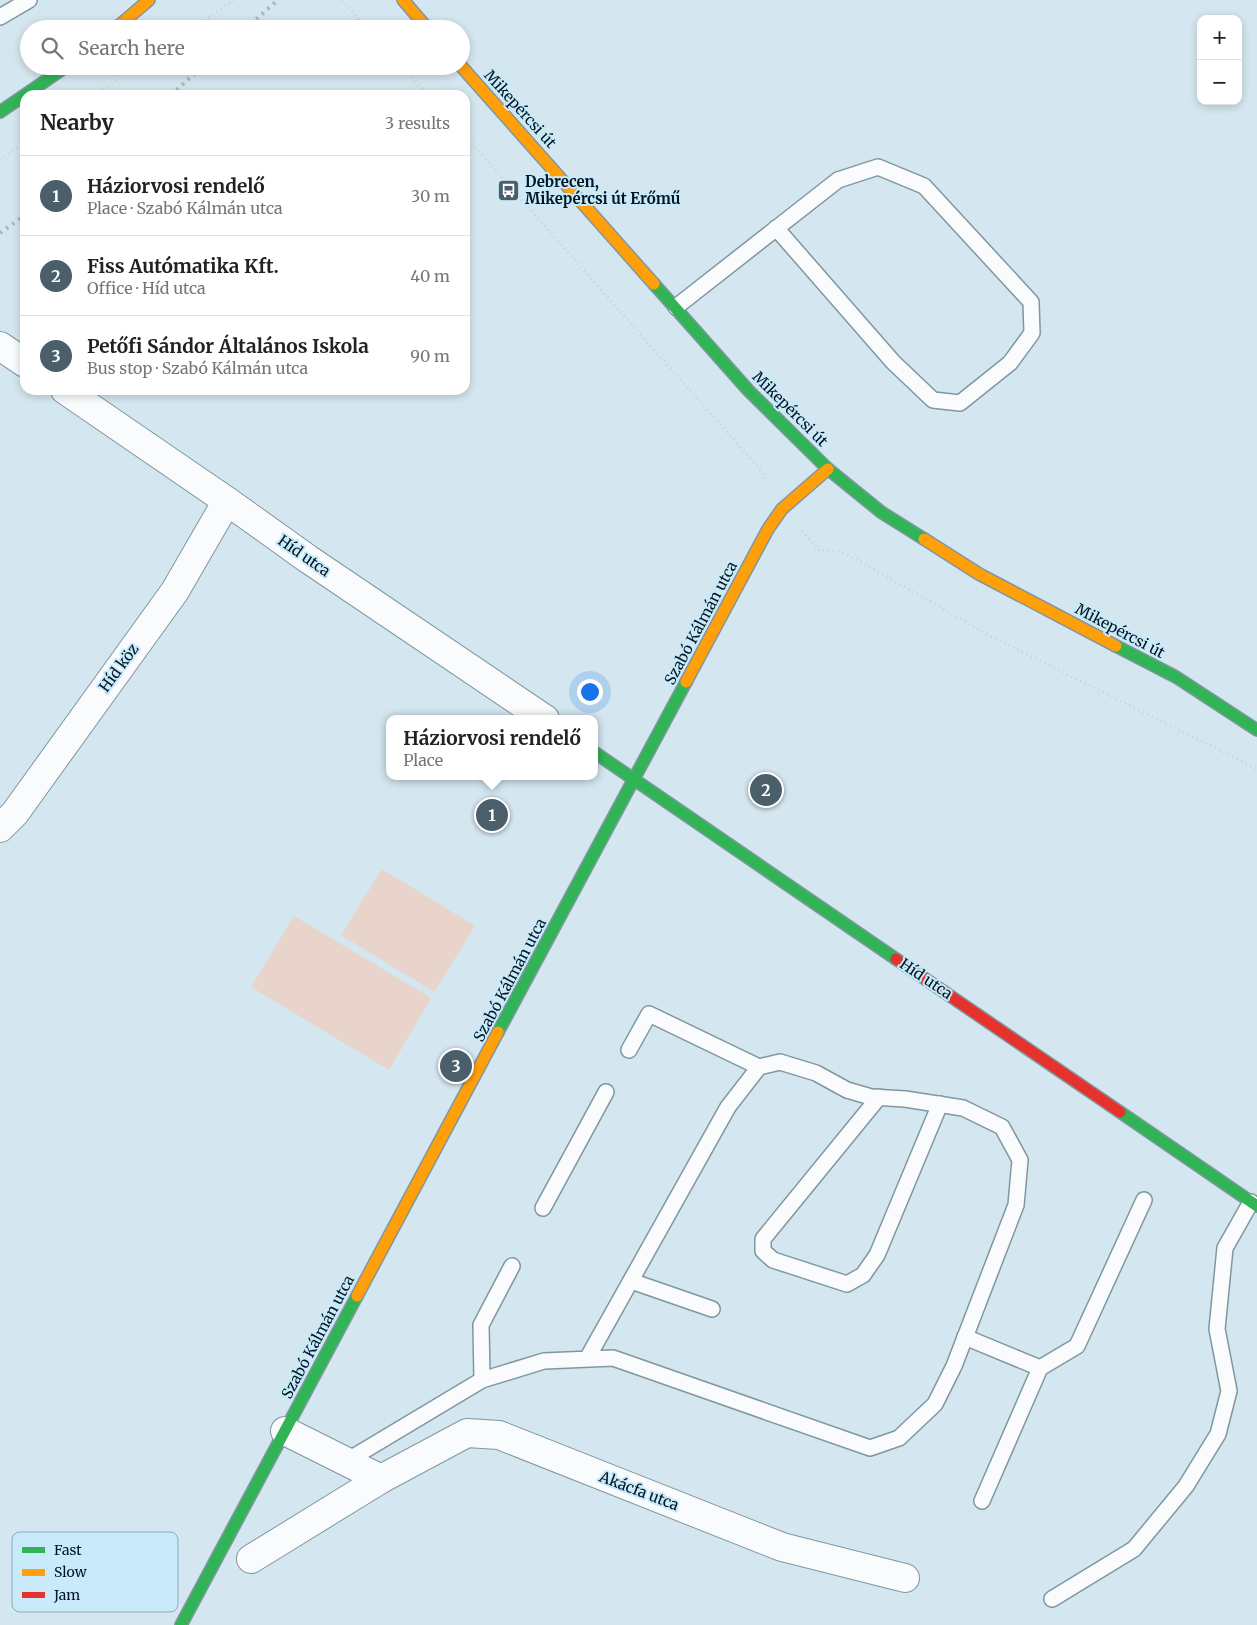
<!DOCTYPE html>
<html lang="en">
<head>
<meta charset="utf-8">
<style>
	:root { --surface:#fff; --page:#f6f6f6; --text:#222; --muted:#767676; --line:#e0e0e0; --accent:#4a5f6a }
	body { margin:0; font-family:Merriweather,serif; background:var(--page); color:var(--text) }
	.controls { position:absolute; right:15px; top:15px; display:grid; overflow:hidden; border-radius:10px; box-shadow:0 2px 8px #0003 }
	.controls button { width:45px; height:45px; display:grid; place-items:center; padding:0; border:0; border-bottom:1px solid var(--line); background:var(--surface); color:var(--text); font:25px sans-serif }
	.you { position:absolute; left:589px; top:691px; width:18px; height:18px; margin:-12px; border:4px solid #fff; border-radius:50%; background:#1a73e8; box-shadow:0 0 0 8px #1a73e833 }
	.badge { display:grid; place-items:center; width:32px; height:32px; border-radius:50%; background:var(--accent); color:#fff; font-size:16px; font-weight:700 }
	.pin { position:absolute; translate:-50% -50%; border:2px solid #fff; box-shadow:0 1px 5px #0006 }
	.popup { position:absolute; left:386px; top:715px; width:212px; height:65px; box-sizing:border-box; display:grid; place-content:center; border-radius:10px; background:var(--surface); filter:drop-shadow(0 1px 4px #0005); font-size:16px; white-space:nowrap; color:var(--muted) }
	.popup b { font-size:19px; color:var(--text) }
	.popup::after { content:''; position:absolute; left:50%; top:100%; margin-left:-10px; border:10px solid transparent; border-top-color:var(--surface) }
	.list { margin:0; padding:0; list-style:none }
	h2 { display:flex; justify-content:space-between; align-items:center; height:65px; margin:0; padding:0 20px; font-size:21px }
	h2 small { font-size:16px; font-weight:400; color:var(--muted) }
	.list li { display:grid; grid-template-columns:32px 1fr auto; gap:15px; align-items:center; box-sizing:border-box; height:80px; padding:0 20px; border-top:1px solid var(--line) }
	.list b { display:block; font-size:19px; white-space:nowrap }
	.list p { margin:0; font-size:16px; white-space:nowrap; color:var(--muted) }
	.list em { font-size:16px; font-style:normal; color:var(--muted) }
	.icon { flex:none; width:28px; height:28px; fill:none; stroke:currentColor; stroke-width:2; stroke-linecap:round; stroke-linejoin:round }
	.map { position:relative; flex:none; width:1257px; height:1625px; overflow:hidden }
	.search { position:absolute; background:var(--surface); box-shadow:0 2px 8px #0003; left:20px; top:20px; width:450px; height:55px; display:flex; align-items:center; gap:12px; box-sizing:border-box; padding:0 18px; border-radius:28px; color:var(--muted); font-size:19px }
	.panel { position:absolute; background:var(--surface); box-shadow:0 2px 8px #0003; left:20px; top:90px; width:450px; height:305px; border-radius:15px }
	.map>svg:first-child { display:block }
</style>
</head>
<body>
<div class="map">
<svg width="1257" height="1625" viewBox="0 0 1257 1625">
	<rect width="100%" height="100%" fill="#d4e6ef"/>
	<!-- green -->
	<g fill="#e8d4ca">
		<polygon points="382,869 475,926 434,992 341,935"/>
		<polygon points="294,916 431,998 389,1070 251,987"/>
	</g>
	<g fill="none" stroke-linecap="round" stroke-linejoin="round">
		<defs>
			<g id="lane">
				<polyline points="0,17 29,0"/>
				<polyline points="676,307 838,180 878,167 924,186 1031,302 1032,333 1010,363 960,403 933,400 893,362 776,228"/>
				<polyline points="629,1050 649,1014 759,1067"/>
				<polyline points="879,1097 763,1239 763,1251 773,1260 847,1284 863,1275 877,1255 940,1104"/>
				<polyline points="543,1208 606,1092"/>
				<polyline points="631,1281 712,1309"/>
				<polyline points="965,1337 1040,1368"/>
				<polyline points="482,1380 481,1325 512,1266"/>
				<polyline points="345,1462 482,1380 544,1361 613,1358 870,1448 899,1438 935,1404 954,1366 1016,1205 1020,1160 1002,1127 963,1108 905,1099 871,1097 847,1090 816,1073 780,1062 759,1067 728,1107 587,1359"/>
				<polyline points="982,1501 1040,1368 1077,1346 1144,1200"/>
				<polyline points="1052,1599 1134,1549 1186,1486 1218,1434 1229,1391 1217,1329 1225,1248 1251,1202"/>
			</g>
			<g id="street">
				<polyline points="0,346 25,363"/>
				<polyline points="65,390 227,501 308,559 545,719"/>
				<polyline points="0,828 15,813 175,591 227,501"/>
				<polyline points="285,1431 381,1479 467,1433 499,1435 782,1547 905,1578"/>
				<polyline points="251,1559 381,1479"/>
			</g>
			<g id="fast">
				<polyline points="0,112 67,66"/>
				<polyline points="654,284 748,390 828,469 881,512 924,539"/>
				<polyline points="1116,646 1176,677 1257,730"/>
				<polyline points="594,752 896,959"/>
				<polyline points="498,1032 686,682"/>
				<polyline points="1120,1112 1257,1206"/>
				<polyline points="181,1625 357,1296"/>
			</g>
			<g id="slow">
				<polyline points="403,0 428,29"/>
				<polyline points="115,29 149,0"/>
				<polyline points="461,66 654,284"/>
				<polyline points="924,539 979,574 1116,646"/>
				<polyline points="686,682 768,529 782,509 828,469"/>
				<polyline points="357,1296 498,1032"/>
			</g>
			<polyline id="jam" points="896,959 1120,1112"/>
		</defs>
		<!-- lane casing -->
		<use href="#lane" stroke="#8097a0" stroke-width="18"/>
		<!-- street casing -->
		<use href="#street" stroke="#8097a0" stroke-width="30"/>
		<!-- fast casing -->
		<use href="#fast" stroke="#8097a0" stroke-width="14"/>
		<!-- slow casing -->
		<use href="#slow" stroke="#8097a0" stroke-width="14"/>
		<!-- jam casing -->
		<use href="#jam" stroke="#8097a0" stroke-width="14"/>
		<!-- path -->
		<g stroke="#ccd2d5" stroke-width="3" stroke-dasharray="1 4" stroke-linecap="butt">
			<polyline points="342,0 368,29"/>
			<polyline points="192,29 234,0"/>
			<polyline points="402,66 428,95"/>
			<polyline points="95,95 137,66"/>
			<polyline points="465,136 764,474 766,483"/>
			<polyline points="0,160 25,143"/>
			<polyline points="802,531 820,551 838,551 849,555 990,636 1257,769"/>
		</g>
		<!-- lane -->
		<use href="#lane" stroke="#f9fbfd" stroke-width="15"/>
		<!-- street -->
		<use href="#street" stroke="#f9fbfd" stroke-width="28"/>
		<!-- fast -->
		<use href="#fast" stroke="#30b455" stroke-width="11"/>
		<!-- slow -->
		<use href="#slow" stroke="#ff9f0a" stroke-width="11"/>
		<!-- jam -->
		<use href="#jam" stroke="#e5322d" stroke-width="11"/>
		<!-- rail -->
		<g stroke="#b0b6b8" stroke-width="4" stroke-dasharray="2.5 5" stroke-linecap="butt">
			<polyline points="245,29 278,0"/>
			<polyline points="171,95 203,66"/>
			<polyline points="0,233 25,215"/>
		</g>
	</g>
	<!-- icons -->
	<defs>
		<symbol id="bus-square" viewBox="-11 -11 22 22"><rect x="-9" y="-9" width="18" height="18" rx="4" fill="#4a5f6a" stroke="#c9eafa"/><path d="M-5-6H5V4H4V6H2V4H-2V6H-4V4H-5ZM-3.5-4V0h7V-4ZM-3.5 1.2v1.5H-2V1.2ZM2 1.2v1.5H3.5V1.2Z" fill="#fff"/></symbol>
	</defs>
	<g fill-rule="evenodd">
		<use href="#bus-square" x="496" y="178" width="25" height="25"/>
	</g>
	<g text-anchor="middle" stroke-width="4" stroke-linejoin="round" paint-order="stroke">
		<!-- street labels -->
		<g font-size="15" fill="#001622" stroke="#c9eafa">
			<text transform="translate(520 109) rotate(48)" y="5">Mikepércsi út</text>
			<text transform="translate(790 409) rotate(45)" y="5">Mikepércsi út</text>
			<text transform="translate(304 556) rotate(35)" y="5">Híd utca</text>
			<text transform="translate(701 623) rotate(-62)" y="5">Szabó Kálmán utca</text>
			<text transform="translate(1120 631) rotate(28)" y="5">Mikepércsi út</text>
			<text transform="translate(119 668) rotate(-54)" y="5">Híd köz</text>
			<text transform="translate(926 979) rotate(34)" y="5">Híd utca</text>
			<text transform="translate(510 980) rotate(-62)" y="5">Szabó Kálmán utca</text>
			<text transform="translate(318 1337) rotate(-62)" y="5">Szabó Kálmán utca</text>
			<text transform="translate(639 1491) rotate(21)" y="5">Akácfa utca</text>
		</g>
		<!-- poi labels -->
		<g font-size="15" font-weight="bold" fill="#001622" stroke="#c9eafa" text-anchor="start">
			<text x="525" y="187">Debrecen,<tspan x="525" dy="17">Mikepércsi út Erőmű</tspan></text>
		</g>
	</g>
	<!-- legend -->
	<rect x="12" y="1532" width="166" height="80" rx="8" fill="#c9eafa" stroke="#8daab9" stroke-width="1"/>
	<rect x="22" y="1547" width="23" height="6" fill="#30b455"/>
	<rect x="22" y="1569" width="23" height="7" fill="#ff9f0a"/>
	<rect x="22" y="1592" width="23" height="6" fill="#e5322d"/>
	<g font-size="14" fill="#001622">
		<text x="54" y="1555">Fast</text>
		<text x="54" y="1577">Slow</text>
		<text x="54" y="1600">Jam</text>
	</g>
</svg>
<div class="controls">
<button>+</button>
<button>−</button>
</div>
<div class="you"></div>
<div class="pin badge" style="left:492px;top:815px">1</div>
<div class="popup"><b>Háziorvosi rendelő</b>Place</div>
<div class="pin badge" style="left:766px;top:790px">2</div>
<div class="pin badge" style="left:456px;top:1066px">3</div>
<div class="search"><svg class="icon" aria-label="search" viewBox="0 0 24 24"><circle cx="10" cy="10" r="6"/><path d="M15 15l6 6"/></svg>Search here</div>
<section class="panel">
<h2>Nearby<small>3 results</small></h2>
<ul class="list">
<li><span class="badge">1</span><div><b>Háziorvosi rendelő</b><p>Place · Szabó Kálmán utca</p></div><em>30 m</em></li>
<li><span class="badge">2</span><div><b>Fiss Autómatika Kft.</b><p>Office · Híd utca</p></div><em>40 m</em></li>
<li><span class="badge">3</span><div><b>Petőfi Sándor Általános Iskola</b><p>Bus stop · Szabó Kálmán utca</p></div><em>90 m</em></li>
</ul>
</section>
</div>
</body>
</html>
